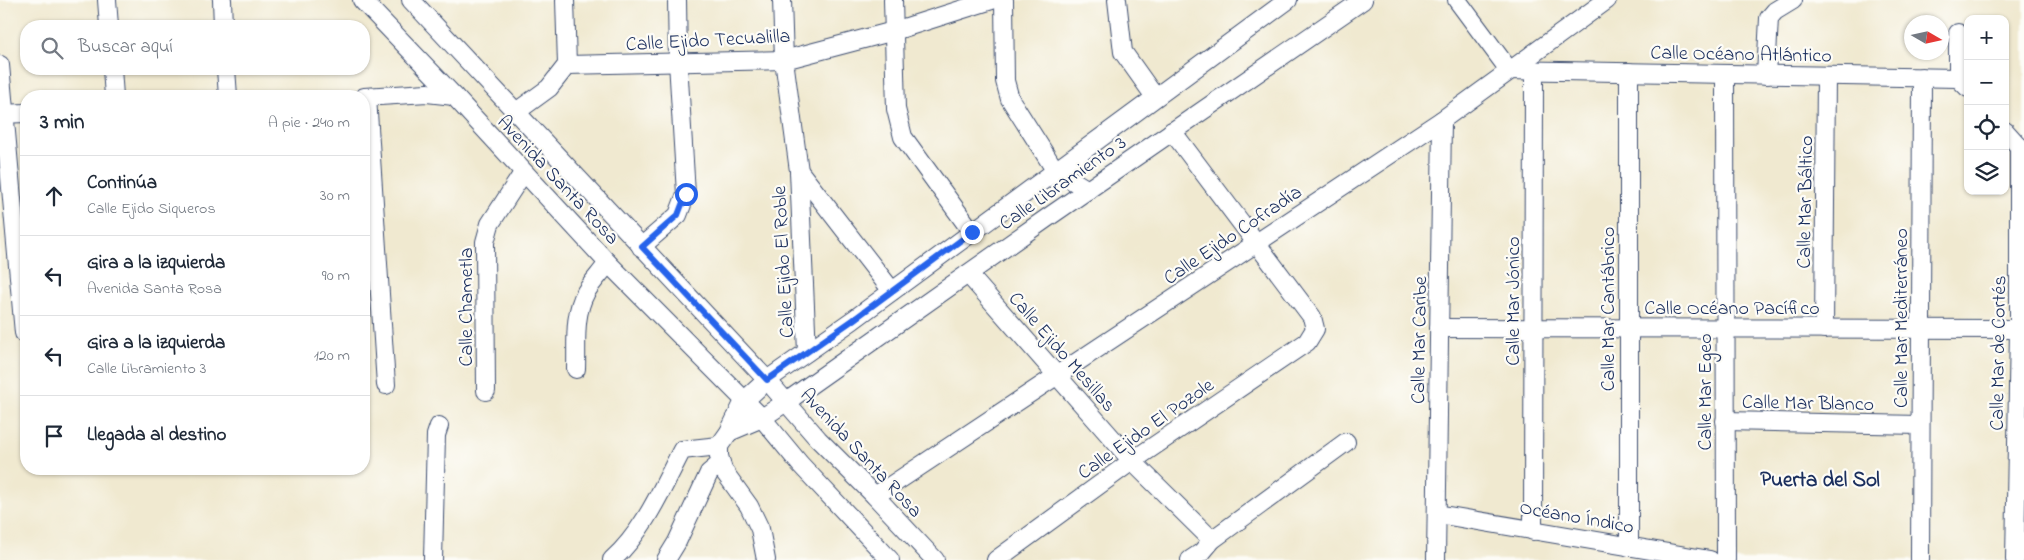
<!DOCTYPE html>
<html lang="es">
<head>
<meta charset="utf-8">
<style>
	:root { --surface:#fff; --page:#f6f6f7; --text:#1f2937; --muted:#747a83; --line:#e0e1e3 }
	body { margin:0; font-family:"Indie Flower",sans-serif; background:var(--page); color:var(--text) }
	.controls { position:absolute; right:15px; top:15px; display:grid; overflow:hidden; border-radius:10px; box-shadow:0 1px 4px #0004 }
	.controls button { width:45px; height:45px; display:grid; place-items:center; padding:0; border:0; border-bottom:1px solid var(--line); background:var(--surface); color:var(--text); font:25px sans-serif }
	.compass { position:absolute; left:1904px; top:15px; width:45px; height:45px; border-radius:50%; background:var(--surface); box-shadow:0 1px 4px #0004; rotate:99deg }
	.stop { position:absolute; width:15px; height:15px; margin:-11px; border:4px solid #2563eb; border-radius:50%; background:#fff }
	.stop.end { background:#2563eb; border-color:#fff; box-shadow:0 1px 5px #0008 }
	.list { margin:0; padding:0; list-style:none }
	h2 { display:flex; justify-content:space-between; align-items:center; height:65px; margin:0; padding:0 20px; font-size:21px }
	h2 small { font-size:16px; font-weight:400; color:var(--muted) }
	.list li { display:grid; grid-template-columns:32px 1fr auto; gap:15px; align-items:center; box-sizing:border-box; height:80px; padding:0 20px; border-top:1px solid var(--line) }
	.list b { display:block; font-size:19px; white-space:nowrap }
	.list p { margin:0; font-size:16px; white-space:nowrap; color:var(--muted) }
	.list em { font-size:16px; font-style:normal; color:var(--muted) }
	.icon { flex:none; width:28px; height:28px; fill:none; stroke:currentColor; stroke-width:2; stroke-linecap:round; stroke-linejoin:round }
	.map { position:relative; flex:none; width:2024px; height:560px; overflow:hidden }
	.search { position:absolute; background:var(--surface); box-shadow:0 1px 4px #0004; left:20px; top:20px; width:350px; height:55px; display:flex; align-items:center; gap:12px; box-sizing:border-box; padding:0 18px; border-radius:20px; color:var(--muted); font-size:19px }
	.panel { position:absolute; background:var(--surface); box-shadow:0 1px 4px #0004; left:20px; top:90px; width:350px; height:385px; border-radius:20px }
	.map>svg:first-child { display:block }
</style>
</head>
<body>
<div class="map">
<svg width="2024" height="560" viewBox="0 0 2024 560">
	<rect width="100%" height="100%" fill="#fdfcf7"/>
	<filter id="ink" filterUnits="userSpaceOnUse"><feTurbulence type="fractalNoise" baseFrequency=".02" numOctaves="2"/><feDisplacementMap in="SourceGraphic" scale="10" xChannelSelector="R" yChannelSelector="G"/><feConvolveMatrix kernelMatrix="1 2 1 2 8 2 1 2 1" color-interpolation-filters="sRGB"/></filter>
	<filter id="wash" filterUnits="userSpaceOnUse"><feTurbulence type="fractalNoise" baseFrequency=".0096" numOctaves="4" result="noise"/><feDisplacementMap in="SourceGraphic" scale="20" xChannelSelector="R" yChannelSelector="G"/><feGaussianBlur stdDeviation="1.12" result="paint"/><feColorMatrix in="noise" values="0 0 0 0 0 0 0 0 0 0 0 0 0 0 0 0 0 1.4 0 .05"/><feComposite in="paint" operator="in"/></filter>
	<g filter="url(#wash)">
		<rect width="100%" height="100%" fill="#f0e9d0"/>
	</g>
	<g filter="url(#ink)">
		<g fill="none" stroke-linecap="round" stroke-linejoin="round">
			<defs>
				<g id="minor">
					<polyline points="107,0 109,26"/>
					<polyline points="222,0 223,26"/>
					<polyline points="362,0 454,96 608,263 762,418 800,464 890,560"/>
					<polyline points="411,0 767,380 818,439 875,496 935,560"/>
					<polyline points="782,0 784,60 799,171 807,352"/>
					<polyline points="893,0 896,109 903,137 972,232"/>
					<polyline points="1004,0 1005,81 1010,99 1055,170 1088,190"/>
					<polyline points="1117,0 1123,52 1155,97"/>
					<polyline points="1457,0 1509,70 1958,78 1968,88"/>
					<polyline points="1958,33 1958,78"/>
					<polyline points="0,65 24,333"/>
					<polyline points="567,65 784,60 894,31 992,0"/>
					<polyline points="112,69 114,96"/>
					<polyline points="226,69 228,96"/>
					<polyline points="1725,74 1726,560"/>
					<polyline points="1766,75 1769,18 1775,11 1793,0"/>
					<polyline points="364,97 427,93 454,96"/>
					<polyline points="367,97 386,385"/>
					<polyline points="516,112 549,88 567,65 565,0"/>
					<polyline points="0,114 26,113"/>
					<polyline points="2005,131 2024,152"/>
					<polyline points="799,171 892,291"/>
					<polyline points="641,247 678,215 686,194 678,62 677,0"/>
					<polyline points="968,274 1132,461 1212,540"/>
					<polyline points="1439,328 2024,329"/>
					<polyline points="1824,329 1826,76"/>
					<path d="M576,369C577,344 573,315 586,292C592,282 601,273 608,263"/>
					<polyline points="486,391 485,242 490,224 523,173"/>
					<polyline points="1725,421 1920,425"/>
					<polyline points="729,432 762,418 786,402 1047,218 1363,0"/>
					<polyline points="875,496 1442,120 1607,0"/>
					<polyline points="1437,514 1710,560"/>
					<polyline points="1533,531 1534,71"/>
					<polyline points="1629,547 1629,72"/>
					<polyline points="433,560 436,435 439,426"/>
					<path d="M612,560C645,530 662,488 682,450L719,446"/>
					<polyline points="666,560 677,542 709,473 721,463"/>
					<polyline points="766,560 760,529 749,506 723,470 719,456 719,446 729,432 744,401 767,380 853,320 1288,0"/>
					<polyline points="996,560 1132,461 1307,342 1315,329 1312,317 1172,131"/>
					<polyline points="1190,560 1202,552 1212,540 1346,442"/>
					<polyline points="1436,560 1442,120"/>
					<polyline points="1920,560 1922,77"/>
					<polyline points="2015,560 2019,329 2019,146"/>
				</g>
			</defs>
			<!-- minor casing -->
			<use href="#minor" stroke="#3b4b6f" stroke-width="20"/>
			<!-- minor -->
			<use href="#minor" stroke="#fff" stroke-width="18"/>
		</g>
	</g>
	<g fill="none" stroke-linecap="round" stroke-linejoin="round" filter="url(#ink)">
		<!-- route -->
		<polyline stroke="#2563eb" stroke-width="6" points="686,194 678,215 642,247 767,380 853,320 972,232"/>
	</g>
	<g text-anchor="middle" stroke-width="4.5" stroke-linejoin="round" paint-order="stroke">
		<!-- street labels -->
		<g font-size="20" fill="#1b2f5e" stroke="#fdfcf7">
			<text transform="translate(708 39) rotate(-3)" y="7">Calle Ejido Tecualilla</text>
			<text transform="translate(1741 53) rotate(1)" y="7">Calle Océano Atlántico</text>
			<text transform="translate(559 179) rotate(47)" y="7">Avenida Santa Rosa</text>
			<text transform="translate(1062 182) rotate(-35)" y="7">Calle Libramiento 3</text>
			<text transform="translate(1804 202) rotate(-89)" y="7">Calle Mar Báltico</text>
			<text transform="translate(1232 234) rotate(-34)" y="7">Calle Ejido Cofradía</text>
			<text transform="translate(782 262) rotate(-93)" y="7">Calle Ejido El Roble</text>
			<text transform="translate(1512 301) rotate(-90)" y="7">Calle Mar Jónico</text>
			<text transform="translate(465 307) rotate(-90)" y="7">Calle Chametla</text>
			<text x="1732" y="314">Calle Océano Pacífico</text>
			<text transform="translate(1607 309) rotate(-90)" y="7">Calle Mar Cantábrico</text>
			<text transform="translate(1900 318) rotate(-90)" y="7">Calle Mar Mediterráneo</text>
			<text transform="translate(1418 340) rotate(-89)" y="7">Calle Mar Caribe</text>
			<text transform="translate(1063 351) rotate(49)" y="7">Calle Ejido Mesillas</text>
			<text transform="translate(1997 353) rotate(-89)" y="7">Calle Mar de Cortés</text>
			<text transform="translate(1704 392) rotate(-90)" y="7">Calle Mar Egeo</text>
			<text transform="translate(1808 402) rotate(1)" y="7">Calle Mar Blanco</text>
			<text transform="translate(1145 428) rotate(-35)" y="7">Calle Ejido El Pozole</text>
			<text transform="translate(862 452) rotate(47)" y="7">Avenida Santa Rosa</text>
			<text transform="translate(1577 516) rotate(10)" y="7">Océano Índico</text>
		</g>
		<!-- neighbourhood labels -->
		<g font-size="21" font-weight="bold" fill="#1b2f5e" stroke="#fdfcf7">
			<text x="1820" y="486">Puerta del Sol</text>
		</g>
	</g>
</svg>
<div class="controls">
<button>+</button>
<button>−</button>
<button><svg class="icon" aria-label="locate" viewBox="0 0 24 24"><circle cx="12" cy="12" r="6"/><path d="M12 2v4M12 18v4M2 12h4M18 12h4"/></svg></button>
<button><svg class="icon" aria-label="layers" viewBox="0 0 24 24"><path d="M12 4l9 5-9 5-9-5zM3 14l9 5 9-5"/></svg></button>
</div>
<svg class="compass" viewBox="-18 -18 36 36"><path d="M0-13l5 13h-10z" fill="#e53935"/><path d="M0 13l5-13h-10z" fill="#747a83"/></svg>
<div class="stop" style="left:686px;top:194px"></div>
<div class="stop end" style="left:972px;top:232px"></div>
<div class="search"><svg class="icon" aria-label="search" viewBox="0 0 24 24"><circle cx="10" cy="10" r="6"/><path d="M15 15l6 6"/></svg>Buscar aquí</div>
<section class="panel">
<h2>3 min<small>A pie · 240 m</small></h2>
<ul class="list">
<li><svg class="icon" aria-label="ahead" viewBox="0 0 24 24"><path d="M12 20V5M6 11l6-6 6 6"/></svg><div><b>Continúa</b><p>Calle Ejido Siqueros</p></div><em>30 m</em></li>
<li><svg class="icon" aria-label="left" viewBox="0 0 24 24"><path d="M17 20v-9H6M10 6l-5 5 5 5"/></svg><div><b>Gira a la izquierda</b><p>Avenida Santa Rosa</p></div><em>90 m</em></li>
<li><svg class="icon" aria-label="left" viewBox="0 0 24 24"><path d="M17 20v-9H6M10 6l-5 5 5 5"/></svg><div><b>Gira a la izquierda</b><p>Calle Libramiento 3</p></div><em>120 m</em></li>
<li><svg class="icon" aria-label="arrive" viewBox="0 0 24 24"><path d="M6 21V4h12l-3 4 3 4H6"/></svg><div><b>Llegada al destino</b></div></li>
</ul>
</section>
</div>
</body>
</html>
